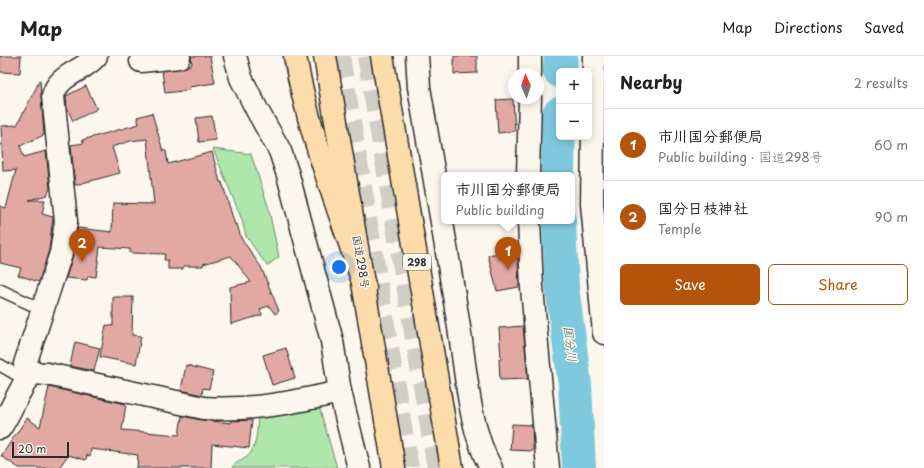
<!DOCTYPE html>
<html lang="en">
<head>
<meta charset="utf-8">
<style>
	:root { --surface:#fff; --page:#f2f2f2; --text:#222; --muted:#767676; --line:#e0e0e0; --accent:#b45309 }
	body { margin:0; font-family:"Playpen Sans","Klee One",sans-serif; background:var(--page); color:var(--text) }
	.controls { position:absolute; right:12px; top:12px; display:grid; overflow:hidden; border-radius:6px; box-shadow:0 2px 10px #0003 }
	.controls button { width:36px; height:36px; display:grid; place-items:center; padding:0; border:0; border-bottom:1px solid var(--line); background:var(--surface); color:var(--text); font:20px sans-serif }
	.compass { position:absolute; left:508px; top:12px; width:36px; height:36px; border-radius:50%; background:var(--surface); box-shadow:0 2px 10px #0003; rotate:357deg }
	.scale { position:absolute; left:12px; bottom:10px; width:57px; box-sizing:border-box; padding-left:4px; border:2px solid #2b2b2b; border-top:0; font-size:11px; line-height:14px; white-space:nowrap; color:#2b2b2b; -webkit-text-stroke:3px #fbf7ec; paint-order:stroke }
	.you { position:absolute; left:339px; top:211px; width:14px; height:14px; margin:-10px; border:3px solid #fff; border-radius:50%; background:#1a73e8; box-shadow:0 0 0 6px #1a73e833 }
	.badge { display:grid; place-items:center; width:26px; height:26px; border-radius:50%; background:var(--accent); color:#fff; font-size:13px; font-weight:700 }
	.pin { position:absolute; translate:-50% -33px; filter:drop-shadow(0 1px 2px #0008) }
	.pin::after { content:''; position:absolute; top:21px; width:14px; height:12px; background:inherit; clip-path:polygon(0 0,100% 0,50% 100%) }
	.popup { position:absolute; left:441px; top:116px; width:134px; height:52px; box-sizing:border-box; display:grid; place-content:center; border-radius:6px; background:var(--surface); filter:drop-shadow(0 1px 3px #0005); font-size:13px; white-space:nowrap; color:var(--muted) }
	.popup b { font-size:15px; color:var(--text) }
	.popup::after { content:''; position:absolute; left:50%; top:100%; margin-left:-8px; border:8px solid transparent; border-top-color:var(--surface) }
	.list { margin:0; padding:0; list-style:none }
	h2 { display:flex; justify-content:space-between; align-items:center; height:52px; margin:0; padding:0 16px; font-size:17px }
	h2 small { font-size:13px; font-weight:400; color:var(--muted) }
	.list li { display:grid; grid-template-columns:26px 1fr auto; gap:12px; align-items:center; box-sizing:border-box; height:72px; padding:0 16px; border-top:1px solid var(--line) }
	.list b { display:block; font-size:15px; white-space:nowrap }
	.list p { margin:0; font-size:13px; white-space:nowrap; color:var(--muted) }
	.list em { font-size:13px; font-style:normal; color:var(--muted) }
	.actions { display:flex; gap:8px; padding:12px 16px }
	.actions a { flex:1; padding:9px 0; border:1px solid var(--accent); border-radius:6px; text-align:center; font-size:14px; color:var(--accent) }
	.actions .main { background:var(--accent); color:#fff }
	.map { position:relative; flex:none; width:604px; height:412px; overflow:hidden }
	header { display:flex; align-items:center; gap:24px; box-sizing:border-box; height:56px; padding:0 20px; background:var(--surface); border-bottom:1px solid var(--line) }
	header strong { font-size:19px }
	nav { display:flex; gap:22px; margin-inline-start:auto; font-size:14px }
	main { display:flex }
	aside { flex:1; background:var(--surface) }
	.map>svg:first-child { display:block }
</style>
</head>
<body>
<header>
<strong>Map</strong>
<nav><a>Map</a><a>Directions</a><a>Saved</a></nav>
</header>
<main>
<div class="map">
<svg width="604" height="412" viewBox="0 0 604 412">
	<rect width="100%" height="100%" fill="#fbf7ec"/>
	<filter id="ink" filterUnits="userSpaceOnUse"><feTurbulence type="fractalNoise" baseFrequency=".025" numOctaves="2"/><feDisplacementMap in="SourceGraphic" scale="8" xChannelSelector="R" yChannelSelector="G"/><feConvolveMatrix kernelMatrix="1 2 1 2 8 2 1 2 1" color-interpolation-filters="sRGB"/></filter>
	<g filter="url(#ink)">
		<!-- green -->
		<g fill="#aee6ab" stroke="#6c886b">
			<polygon points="213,93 251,98 268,150 279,201 267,210 246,180 242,164"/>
			<path d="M318,347L337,412H232C235,406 241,405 247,401C257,393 257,373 258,362Z"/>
		</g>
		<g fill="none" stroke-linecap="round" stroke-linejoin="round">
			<!-- river -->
			<g stroke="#7fc9df" stroke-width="34">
				<polyline points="560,15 561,0"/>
				<polyline points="558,119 559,58"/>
				<polyline points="559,165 562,231 575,329 579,412"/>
			</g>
		</g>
		<!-- building -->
		<g fill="#e2a8a4" stroke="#2b2b2b">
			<polygon points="0,0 21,0 20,17 0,16"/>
			<polygon points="191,0 210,0 215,27 189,31 190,34 165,37 162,15 186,11 192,8"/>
			<polygon points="454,0 477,0 477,17 454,18"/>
			<polygon points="40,24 44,79 20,90 24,101 46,95 50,132 47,139 29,144 45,144 42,158 53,161 49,194 39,226 18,219 21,212 0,207 0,150 6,152 16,114 3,115 1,70 17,69"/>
			<polygon points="86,30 97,53 73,65 67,52 66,40"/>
			<polygon points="513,43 515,75 498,77 496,44"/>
			<polygon points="152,57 163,95 166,95 168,108 212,96 220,126 222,126 235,169 237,168 241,182 261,211 279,255 275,258 269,250 260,253 262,259 231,268 230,231 251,226 231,200 203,208 203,210 183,210 183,213 168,213 168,204 164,204 165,198 130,197 130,193 100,191 96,221 88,220 87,224 66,222 73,199 78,172 112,176 113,147 154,148 147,83 130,85 112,91 120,117 75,129 71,89 84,87 82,84 139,68 137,61"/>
			<polygon points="212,60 216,84 199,86 196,62"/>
			<polygon points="517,187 519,231 497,235 488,199 505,196 504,191"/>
			<polygon points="113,241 133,241 132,279 141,280 136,308 100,301 106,269 113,270"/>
			<polygon points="523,270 528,323 500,324 499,303 501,303 499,272"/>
			<polygon points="75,286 100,292 94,315 70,310"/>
			<polygon points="286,292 295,322 272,329 263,299"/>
			<polygon points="186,309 213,316 209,333 203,332 202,339 181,334"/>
			<polygon points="49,331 126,348 122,374 179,379 182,360 201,364 231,367 232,365 252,364 249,392 212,388 211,412 137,412 138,399 91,393 90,400 87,399 86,404 68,399 59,412 19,412 1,400 27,362 40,371"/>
			<polygon points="512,368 532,369 533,395 510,394"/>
		</g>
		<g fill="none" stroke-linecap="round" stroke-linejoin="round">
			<!-- motorway-tunnel -->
			<g stroke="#d1cec5" stroke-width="22" stroke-dasharray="22 11" stroke-linecap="butt">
				<polyline points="339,0 408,412"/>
				<polyline points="368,0 438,412"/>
			</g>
			<defs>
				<g id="service">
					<polyline points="0,234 43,254"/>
					<polyline points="0,309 26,324"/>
				</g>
				<g id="minor">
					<polyline points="530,0 530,18"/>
					<polyline points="594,0 592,148 604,277"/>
					<polyline points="141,5 179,1"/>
					<polyline points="528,119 530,42"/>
					<polyline points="529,165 532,232 548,412"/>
					<path d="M32,317L25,308L61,197L66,165L53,40C58,18 83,16 96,0"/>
					<path d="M0,372C12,355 18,333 32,317L47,318L204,352C251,355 295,346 340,336"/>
				</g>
				<g id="tertiary">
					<polyline points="235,0 241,22 257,54 280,95 288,119 332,285 340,336 359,412"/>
					<path d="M417,0L419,31C432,109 446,187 458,265C466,311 468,371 491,412"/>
				</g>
				<g id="trunk">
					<polyline points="325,0 394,412"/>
					<polyline points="382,0 452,412"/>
				</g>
				<path id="motorway" d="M295,0C308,77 341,158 365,232"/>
			</defs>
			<!-- service casing -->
			<use href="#service" stroke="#2b2b2b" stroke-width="14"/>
			<!-- minor casing -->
			<use href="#minor" stroke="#2b2b2b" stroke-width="25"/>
			<!-- tertiary casing -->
			<use href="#tertiary" stroke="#2b2b2b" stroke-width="25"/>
			<!-- trunk casing -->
			<use href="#trunk" stroke="#2b2b2b" stroke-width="25"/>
			<!-- motorway casing -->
			<use href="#motorway" stroke="#2b2b2b" stroke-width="25"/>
			<!-- service -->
			<use href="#service" stroke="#fbf7ec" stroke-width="11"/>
			<!-- minor -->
			<use href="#minor" stroke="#fbf7ec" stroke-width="22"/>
			<!-- tertiary -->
			<use href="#tertiary" stroke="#fbf7ec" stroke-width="22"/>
			<!-- trunk -->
			<use href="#trunk" stroke="#fddcac" stroke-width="22"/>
			<!-- motorway -->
			<use href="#motorway" stroke="#fddcac" stroke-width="22"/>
		</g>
	</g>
	<g text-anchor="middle" stroke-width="3" stroke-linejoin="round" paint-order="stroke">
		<!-- shield labels -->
		<rect fill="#fbf7ec" stroke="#696865" stroke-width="1" x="403" y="198" width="28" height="16" rx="3"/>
		<g font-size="10" font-weight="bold" fill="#2b2b2b">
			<text x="417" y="210">298</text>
		</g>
		<!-- street labels -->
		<g font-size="11" fill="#2b2b2b" stroke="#fbf7ec">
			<text transform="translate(361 206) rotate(80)" y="4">国道298号</text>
		</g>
		<!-- water labels -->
		<g font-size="12" font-style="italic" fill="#445a61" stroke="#fbf7ec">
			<text transform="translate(570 288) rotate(83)" y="4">国分川</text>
		</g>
	</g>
</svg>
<div class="controls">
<button>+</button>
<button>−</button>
</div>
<svg class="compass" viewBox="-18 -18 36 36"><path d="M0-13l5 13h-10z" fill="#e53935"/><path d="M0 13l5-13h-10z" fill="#767676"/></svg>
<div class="scale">20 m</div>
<div class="you"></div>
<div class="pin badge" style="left:508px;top:214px">1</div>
<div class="popup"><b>市川国分郵便局</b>Public building</div>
<div class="pin badge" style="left:82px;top:206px">2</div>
</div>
<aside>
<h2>Nearby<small>2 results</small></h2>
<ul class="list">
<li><span class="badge">1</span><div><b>市川国分郵便局</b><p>Public building · 国道298号</p></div><em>60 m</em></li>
<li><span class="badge">2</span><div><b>国分日枝神社</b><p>Temple</p></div><em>90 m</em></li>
</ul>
<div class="actions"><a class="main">Save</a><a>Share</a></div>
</aside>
</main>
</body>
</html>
